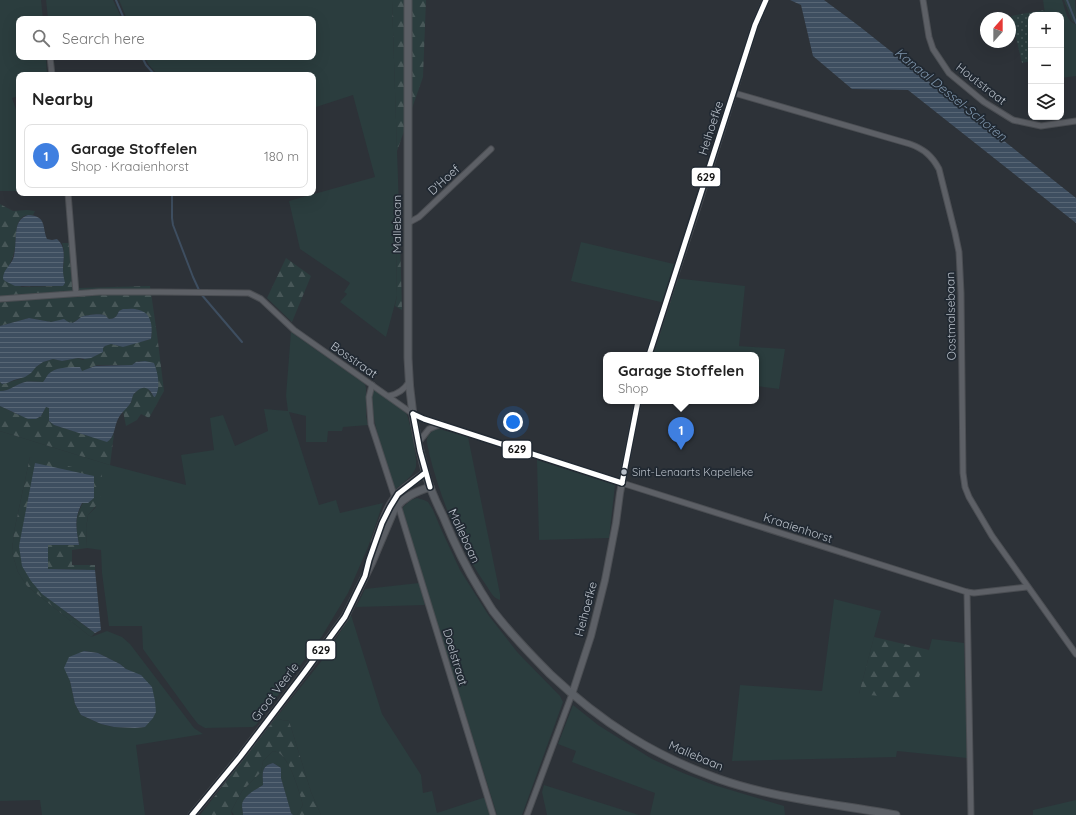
<!DOCTYPE html>
<html lang="en">
<head>
<meta charset="utf-8">
<style>
	:root { --surface:#fff; --page:#f2f2f2; --text:#222; --muted:#767676; --line:#e0e0e0; --accent:#1a73e8 }
	body { margin:0; font-family:Quicksand,sans-serif; background:var(--page); color:var(--text) }
	.controls { position:absolute; right:12px; top:12px; display:grid; overflow:hidden; border-radius:8px; box-shadow:0 4px 16px #0002 }
	.controls button { width:36px; height:36px; display:grid; place-items:center; padding:0; border:0; border-bottom:1px solid var(--line); background:var(--surface); color:var(--text); font:20px sans-serif }
	.compass { position:absolute; left:980px; top:12px; width:36px; height:36px; border-radius:50%; background:var(--surface); box-shadow:0 4px 16px #0002; rotate:21deg }
	.you { position:absolute; left:513px; top:422px; width:14px; height:14px; margin:-10px; border:3px solid #fff; border-radius:50%; background:#1a73e8; box-shadow:0 0 0 6px #1a73e833 }
	.badge { display:grid; place-items:center; width:26px; height:26px; border-radius:50%; background:var(--accent); color:#fff; font-size:13px; font-weight:700 }
	.pin { position:absolute; translate:-50% -33px; filter:drop-shadow(0 1px 2px #0008) }
	.pin::after { content:''; position:absolute; top:21px; width:14px; height:12px; background:inherit; clip-path:polygon(0 0,100% 0,50% 100%) }
	.popup { position:absolute; left:603px; top:352px; width:156px; height:52px; box-sizing:border-box; display:grid; place-content:center; border-radius:8px; background:var(--surface); filter:drop-shadow(0 1px 3px #0005); font-size:13px; white-space:nowrap; color:var(--muted) }
	.popup b { font-size:15px; color:var(--text) }
	.popup::after { content:''; position:absolute; left:50%; top:100%; margin-left:-8px; border:8px solid transparent; border-top-color:var(--surface) }
	.list { margin:0; padding:0; list-style:none }
	h2 { display:flex; justify-content:space-between; align-items:center; height:52px; margin:0; padding:0 16px; font-size:17px }
	h2 small { font-size:13px; font-weight:400; color:var(--muted) }
	.list li { display:grid; grid-template-columns:26px 1fr auto; gap:12px; align-items:center; box-sizing:border-box; height:64px; margin:0 8px 8px; padding:0 8px; border:1px solid var(--line); border-radius:8px }
	.list b { display:block; font-size:15px; white-space:nowrap }
	.list p { margin:0; font-size:13px; white-space:nowrap; color:var(--muted) }
	.list em { font-size:13px; font-style:normal; color:var(--muted) }
	.icon { flex:none; width:22px; height:22px; fill:none; stroke:currentColor; stroke-width:2; stroke-linecap:round; stroke-linejoin:round }
	.map { position:relative; flex:none; width:1076px; height:815px; overflow:hidden }
	.search { position:absolute; background:var(--surface); box-shadow:0 4px 16px #0002; left:16px; top:16px; width:300px; height:44px; display:flex; align-items:center; gap:10px; box-sizing:border-box; padding:0 14px; border-radius:8px; color:var(--muted); font-size:15px }
	.panel { position:absolute; background:var(--surface); box-shadow:0 4px 16px #0002; left:16px; top:72px; width:300px; height:124px; border-radius:8px }
	.map>svg:first-child { display:block }
</style>
</head>
<body>
<div class="map">
<svg width="1076" height="815" viewBox="0 0 1076 815">
	<defs>
		<pattern id="forest-firs" width="22" height="20" patternUnits="userSpaceOnUse"><rect width="22" height="20" fill="#2b3d3e"/><path d="M5 1l3.5 6h-7zM16 11l3.5 6h-7z" fill="#485758"/></pattern>
		<pattern id="park-dots" width="8" height="8" patternUnits="userSpaceOnUse"><rect width="8" height="8" fill="#2b3d3e"/><path d="M2 2h.1M6 6h.1" fill="none" stroke="#485758" stroke-width="1.8" stroke-linecap="round"/></pattern>
		<pattern id="water-rules" width="6" height="5" patternUnits="userSpaceOnUse"><rect width="6" height="5" fill="#3e4e60"/><path d="M0 2.5h6" fill="none" stroke="#586675"/></pattern>
	</defs>
	<rect width="100%" height="100%" fill="#2d3238"/>
	<!-- grass -->
	<g fill="#2b3d3e" fill-rule="evenodd">
		<polygon points="0,0 41,0 43,19 19,19 19,57 46,57 47,75 19,75 19,96 12,98 19,118 19,191 0,191"/>
		<polygon points="46,0 113,0 122,19 78,19 77,17 48,19"/>
		<polygon points="119,0 392,0 400,239 396,244 397,296 386,337 340,302 347,294 344,292 350,283 300,249 289,201 375,177 353,95 313,108 313,75 158,75 149,65 145,57 313,57 313,19 127,19"/>
		<path d="M1043,0H1062C1065,8 1067,23 1076,24V76L1061,78V15H1045Z"/>
		<polygon points="1064,0 1075,0 1076,22 1074,22 1072,21"/>
		<polygon points="581,242 678,265 674,278 745,286 739,346 785,349 779,389 756,386 756,355 649,355 665,303 571,281"/>
		<path d="M291,332L365,384L366,388V416L368,425L343,427L342,431H328L327,442H306V416L289,412L319,505L336,500L340,513L383,503L368,547L348,593L322,636L256,725L253,727L205,728L198,724L191,715L143,649L142,626H109L102,573L101,550L87,548L86,528L88,515L96,507L30,457L14,532L12,552L18,572L27,586L91,637L107,631L122,637L130,644L194,728L203,734L136,745L145,815H42L40,800L0,801V431L110,465L186,485L181,455L214,450L210,418L223,415L235,446L268,431L264,409L288,411L286,396ZM84,651L98,653L120,664L126,669L145,727L135,728L114,727L101,724L81,715L75,704L70,681Z"/>
		<path d="M374,390L404,410C405,412 406,413 407,415C410,423 418,460 416,467C413,476 403,483 395,490L393,484C388,467 365,404 374,390Z"/>
		<path d="M434,429H439L468,437L500,594V600C493,598 490,591 486,585C460,548 440,497 429,453C429,450 427,445 427,442C426,436 431,433 434,429Z"/>
		<polygon points="537,460 615,485 609,538 539,540"/>
		<polygon points="417,498 424,500 428,502 433,510 441,529 460,570 489,616 518,653 560,696 563,702 522,815 497,815 402,511 403,507 411,500"/>
		<polygon points="419,583 425,605 356,607 365,589"/>
		<polygon points="834,599 881,611 859,694 929,650 932,639 964,643 967,758 897,751 896,757 732,761 740,685 822,691"/>
		<polygon points="351,615 382,714 421,775 423,793 432,791 437,813 486,797 492,815 321,815 311,792 289,721 275,719 324,658"/>
		<polygon points="573,705 598,725 652,759 683,773 714,785 784,806 785,815 650,815 655,793 572,762 576,751 558,744"/>
		<path d="M273,751C275,751 277,752 279,753C291,761 299,791 303,805L297,815H293L291,813L281,778V768L278,766L273,763C260,766 263,775 263,785L248,795L242,806L243,815H234L231,811L242,791L261,772L263,761Z"/>
		<polygon points="544,785 639,815 547,815 542,792"/>
		<polygon points="1076,800 1076,815 1033,815 1033,810"/>
	</g>
	<!-- forest -->
	<g fill="url(#forest-firs)">
		<polygon points="392,0 426,0 423,77 397,151"/>
		<path d="M0,204L13,211L27,210L35,211L33,215C13,213 17,235 15,248C14,253 13,258 10,263L21,287L63,286C64,280 63,275 63,270C64,261 65,252 62,243H75L79,288L150,286L157,334L164,391L149,418L141,414L137,420L126,426L123,411L131,403L133,395L140,388H147L154,397L140,361L136,362L132,365C120,365 109,365 98,365C92,366 88,370 83,371C74,372 64,367 55,370C49,372 48,377 43,382C37,382 31,381 25,382C16,384 10,391 0,391V382L2,384L20,379L43,362L53,359L62,361L78,358L83,360L103,348C110,339 117,348 125,346C128,345 131,344 135,343C140,341 146,341 151,339C155,317 141,303 119,311C117,316 115,319 109,319C108,318 105,315 104,315C100,313 86,315 81,317C73,322 73,326 64,320L51,322L29,318L0,326Z"/>
		<polygon points="400,239 402,310 395,306 397,296 396,244"/>
		<polygon points="286,258 311,276 292,322 267,298"/>
		<path d="M0,406C9,410 33,424 41,416C43,413 44,410 46,407L50,408L49,421L54,425L89,436L110,440L114,434L110,465L0,431Z"/>
		<path d="M30,457L102,474L100,501L88,515L86,528L87,548L72,550V565H95V570L48,569V545L79,544C76,527 74,519 83,503L94,498V476L19,546L67,613L95,633L91,637L27,586L18,572L12,552L14,532Z"/>
		<polygon points="874,637 929,650 911,699 859,694"/>
		<path d="M275,719L289,721L311,792L321,815H297L303,805C299,791 291,761 279,753C277,752 275,751 273,751L263,761L261,772L242,791L231,811L232,815H200Z"/>
	</g>
	<!-- park -->
	<polygon fill="url(#park-dots)" points="1044,10 1045,15 1031,15 1031,61 1022,63 1011,16"/>
	<!-- water -->
	<g fill="url(#water-rules)">
		<polygon points="790,0 824,0 859,26 1076,198 1076,223 908,90 852,89 813,56 801,5"/>
		<path d="M28,215C47,216 42,227 47,239L52,240L57,239C67,248 63,259 63,270C63,274 64,279 65,283L63,286H15L5,281L3,279C3,270 10,266 13,259C17,249 14,229 19,222C21,218 25,216 28,215Z"/>
		<path d="M123,309C128,309 134,308 139,310C152,313 153,328 151,339L123,347L111,344L105,346L103,348V352L91,358L85,359L78,358L62,361L53,359L43,362L36,367L31,373L25,377L14,380L7,383L2,384L0,382V326L29,318L51,322L64,319C73,326 74,322 81,317C85,315 100,313 104,315C105,315 108,318 109,319C115,319 117,316 119,311Z"/>
		<path d="M145,361L154,363C158,373 161,388 155,397H154C150,389 145,384 137,391C136,392 133,394 133,396C132,397 132,400 131,402C128,408 121,412 118,419C114,427 115,437 107,442L54,425L49,421V408L46,407L41,416L36,419H28L0,406V391C10,391 16,384 25,382C31,381 37,382 43,382C46,379 47,374 51,372C58,367 71,367 80,367L82,371L95,366L132,365L136,362Z"/>
		<path d="M35,463L94,476V498L88,503H82C74,519 76,527 79,545H48V569L95,570L101,630L95,633L42,594L31,581L22,566L19,546Z"/>
		<polygon points="84,651 98,653 120,664 126,669 141,675 152,687 155,701 156,712 153,718 145,727 135,728 114,727 101,724 81,715 75,704 70,681 64,668 69,657"/>
		<path d="M273,763L278,766L281,768V778L290,809L291,813L293,815H243C243,812 242,808 242,805C243,796 255,790 263,785C263,775 260,766 273,763Z"/>
	</g>
	<g fill="none" stroke-linecap="round" stroke-linejoin="round">
		<!-- stream -->
		<g stroke="#3e4e60" stroke-width="2">
			<polyline points="116,0 124,19"/>
			<polyline points="1067,0 1076,23"/>
			<polyline points="142,57 146,65 155,75"/>
			<polyline points="172,193 172,218 173,225 193,277 199,290"/>
			<polyline points="201,294 242,342"/>
		</g>
		<defs>
			<g id="minor">
				<polyline points="923,0 929,37 933,49 949,73 984,102 1013,120 1041,126 1076,121"/>
				<polyline points="50,57 52,75"/>
				<path d="M734,93L910,144C924,149 932,156 939,169L955,233L959,252L961,293L963,473L965,487L969,497L992,536L1076,654"/>
				<polyline points="68,193 76,293"/>
				<polyline points="408,223 419,217 491,149"/>
				<polyline points="0,299 99,292 160,292 249,293 261,299 294,330 413,414 424,419 622,483 967,592 974,593 1027,587"/>
				<polyline points="372,385 369,397 371,424 395,498"/>
				<path d="M389,396C398,394 404,390 409,382"/>
				<polyline points="418,443 429,429 441,424"/>
				<polyline points="398,505 493,815"/>
				<polyline points="967,592 971,815"/>
				<polyline points="527,815 572,694"/>
			</g>
			<g id="tertiary">
				<polyline points="649,355 697,208 755,25 766,0"/>
				<polyline points="572,694 591,636 605,580 616,523 620,493 638,401"/>
			</g>
			<g id="secondary">
				<path d="M408,0V358C409,396 415,435 425,471C429,487 436,502 443,516C454,543 466,568 481,592C485,598 489,605 493,611C510,633 530,654 550,674C601,722 652,755 719,779C776,799 837,804 896,815"/>
				<path d="M375,542C381,527 387,505 398,494C406,486 416,480 425,473"/>
				<path d="M192,815L240,757L304,673L345,617L372,562L394,510C403,497 415,492 430,487"/>
			</g>
		</defs>
		<!-- minor casing -->
		<use href="#minor" stroke="#4b4e53" stroke-width="7"/>
		<!-- tertiary casing -->
		<use href="#tertiary" stroke="#4b4e53" stroke-width="8"/>
		<!-- secondary casing -->
		<use href="#secondary" stroke="#4b4e53" stroke-width="9"/>
		<!-- minor -->
		<use href="#minor" stroke="#5d6066" stroke-width="5"/>
		<!-- tertiary -->
		<use href="#tertiary" stroke="#5d6066" stroke-width="6"/>
		<!-- secondary -->
		<use href="#secondary" stroke="#5b5f65" stroke-width="7"/>
		<defs>
			<g id="bus-1">
				<polyline points="649,355 755,25 766,0"/>
				<polyline points="413,414 424,419 622,483"/>
				<polyline points="413,414 420,451 430,487"/>
				<polyline points="622,483 638,401"/>
				<polyline points="192,815 240,757 304,673 345,617 365,576 369,560 382,523 390,507 398,494 425,473"/>
			</g>
		</defs>
		<!-- bus-1 casing -->
		<use href="#bus-1" stroke="#212932" stroke-width="8"/>
		<!-- bus-1 -->
		<use href="#bus-1" stroke="#fff" stroke-width="5"/>
	</g>
	<!-- markers -->
	<circle fill="#b8bfc8" stroke="#212932" stroke-width="1.5" cx="624" cy="472" r="3.5"/>
	<g text-anchor="middle" stroke-width="3.5" stroke-linejoin="round" paint-order="stroke">
		<!-- bus labels -->
		<g font-size="11" fill="#b8bfc8" stroke="#212932" text-anchor="start">
			<text x="632" y="476">Sint-Lenaarts Kapelleke</text>
		</g>
		<!-- street labels -->
		<g font-size="12" fill="#b8bfc8" stroke="#212932">
			<text transform="translate(981 84) rotate(38)" y="4">Houtstraat</text>
			<text transform="translate(711 128) rotate(-72)" y="4">Heihoefke</text>
			<text transform="translate(444 180) rotate(-43)" y="4">D'Hoef</text>
			<text transform="translate(397 224) rotate(-90)" y="4">Mallebaan</text>
			<text transform="translate(951 316) rotate(-91)" y="4">Oostmalsebaan</text>
			<text transform="translate(354 360) rotate(35)" y="4">Bosstraat</text>
			<text transform="translate(798 528) rotate(18)" y="4">Kraaienhorst</text>
			<text transform="translate(464 536) rotate(65)" y="4">Mallebaan</text>
			<text transform="translate(586 609) rotate(-75)" y="4">Heihoefke</text>
			<text transform="translate(455 657) rotate(73)" y="4">Doelstraat</text>
			<text transform="translate(275 692) rotate(-53)" y="4">Groot Veerle</text>
			<text transform="translate(696 756) rotate(23)" y="4">Mallebaan</text>
		</g>
		<!-- water labels -->
		<g font-size="13" font-style="italic" fill="#7c92a8" stroke="#212932">
			<text transform="translate(951 94) rotate(39)" y="5">Kanaal Dessel-Schoten</text>
		</g>
	</g>
	<g stroke="#212932" stroke-width="1.5">
		<rect x="691" y="167" width="30" height="20" rx="4" fill="#fff"/>
		<rect x="502" y="440" width="30" height="19" rx="4" fill="#fff"/>
		<rect x="306" y="640" width="30" height="20" rx="4" fill="#fff"/>
	</g>
	<g font-size="11" text-anchor="middle" font-weight="bold" fill="#111">
		<text x="706" y="181">629</text>
		<text x="517" y="453">629</text>
		<text x="321" y="654">629</text>
	</g>
</svg>
<div class="controls">
<button>+</button>
<button>−</button>
<button><svg class="icon" aria-label="layers" viewBox="0 0 24 24"><path d="M12 4l9 5-9 5-9-5zM3 14l9 5 9-5"/></svg></button>
</div>
<svg class="compass" viewBox="-18 -18 36 36"><path d="M0-13l5 13h-10z" fill="#e53935"/><path d="M0 13l5-13h-10z" fill="#767676"/></svg>
<div class="you"></div>
<div class="pin badge" style="left:681px;top:450px;background:#3f7fe0">1</div>
<div class="popup"><b>Garage Stoffelen</b>Shop</div>
<div class="search"><svg class="icon" aria-label="search" viewBox="0 0 24 24"><circle cx="10" cy="10" r="6"/><path d="M15 15l6 6"/></svg>Search here</div>
<section class="panel">
<h2>Nearby<small></small></h2>
<ul class="list">
<li><span class="badge" style="background:#3f7fe0">1</span><div><b>Garage Stoffelen</b><p>Shop · Kraaienhorst</p></div><em>180 m</em></li>
</ul>
</section>
</div>
</body>
</html>
